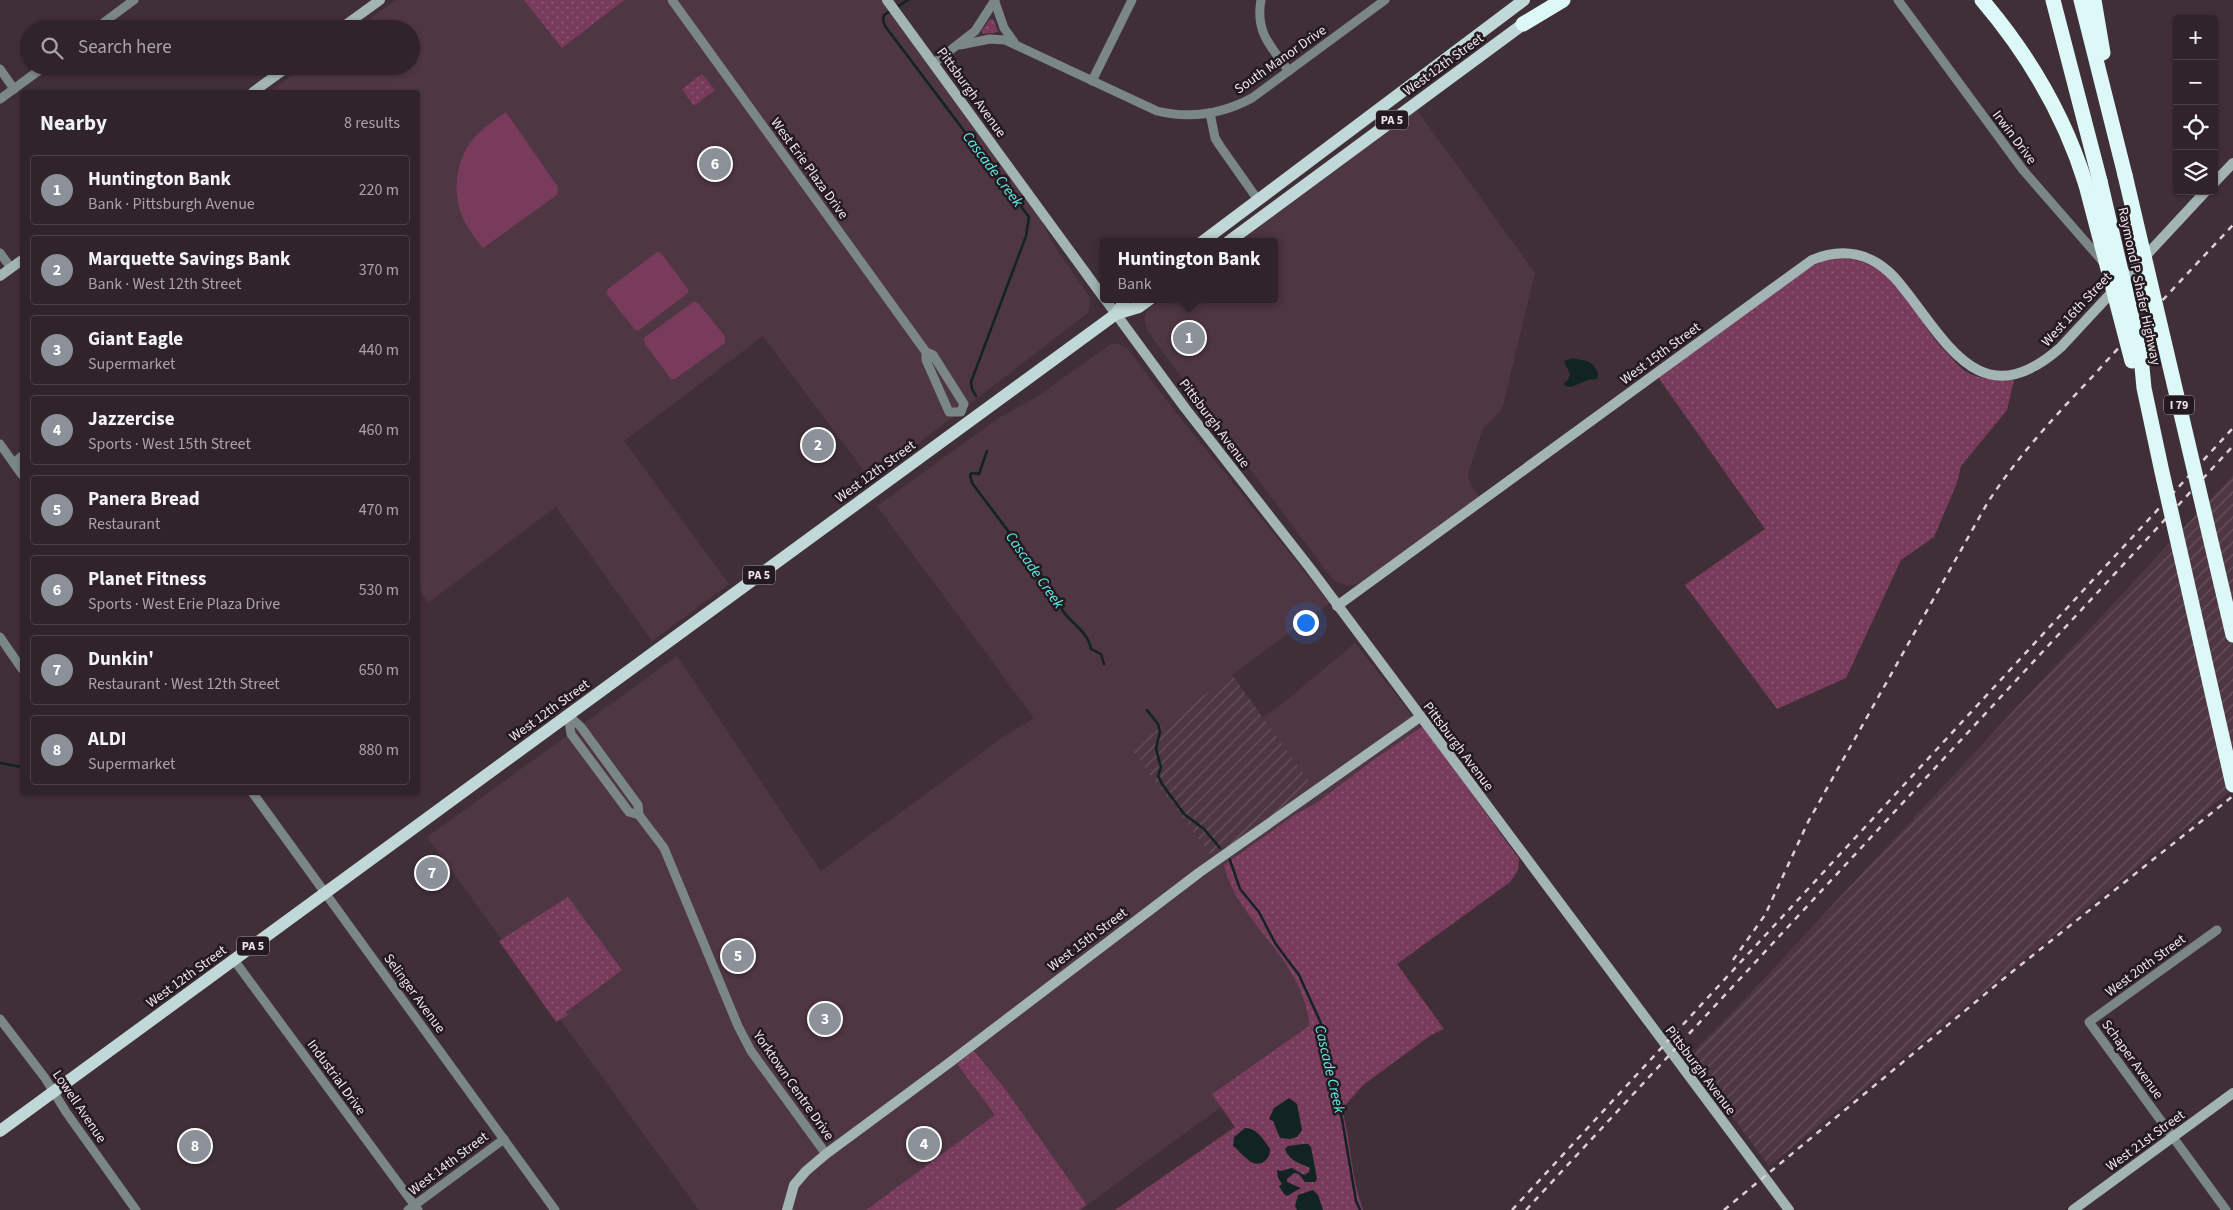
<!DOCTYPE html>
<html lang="en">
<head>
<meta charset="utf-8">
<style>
	:root { --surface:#31232a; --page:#392b32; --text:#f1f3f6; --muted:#a8a4a8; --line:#4c4047; --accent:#8c9099 }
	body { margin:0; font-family:"Source Sans 3",sans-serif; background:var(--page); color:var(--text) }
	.controls { position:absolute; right:15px; top:15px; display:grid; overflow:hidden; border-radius:5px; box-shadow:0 1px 4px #0004 }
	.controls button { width:45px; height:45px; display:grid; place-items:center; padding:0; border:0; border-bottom:1px solid var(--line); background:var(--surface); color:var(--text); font:25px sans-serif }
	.you { position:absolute; left:1305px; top:622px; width:18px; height:18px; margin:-12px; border:4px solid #fff; border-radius:50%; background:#1a73e8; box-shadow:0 0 0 8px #1a73e833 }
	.badge { display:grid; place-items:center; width:32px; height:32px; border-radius:50%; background:var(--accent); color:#fff; font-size:16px; font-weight:700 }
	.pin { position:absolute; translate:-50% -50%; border:2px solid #fff; box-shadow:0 1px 5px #0006 }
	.popup { position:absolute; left:1100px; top:238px; width:178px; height:65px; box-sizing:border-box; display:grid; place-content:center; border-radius:5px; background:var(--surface); filter:drop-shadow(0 1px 4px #0005); font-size:16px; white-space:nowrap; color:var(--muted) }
	.popup b { font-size:19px; color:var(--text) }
	.popup::after { content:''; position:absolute; left:50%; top:100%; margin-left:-10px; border:10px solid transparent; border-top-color:var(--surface) }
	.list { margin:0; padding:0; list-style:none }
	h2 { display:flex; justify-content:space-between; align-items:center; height:65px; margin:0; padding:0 20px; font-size:21px }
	h2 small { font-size:16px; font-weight:400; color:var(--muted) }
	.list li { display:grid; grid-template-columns:32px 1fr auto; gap:15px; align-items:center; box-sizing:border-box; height:70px; margin:0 10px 10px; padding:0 10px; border:1px solid var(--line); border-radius:5px }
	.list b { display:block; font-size:19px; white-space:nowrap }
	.list p { margin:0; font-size:16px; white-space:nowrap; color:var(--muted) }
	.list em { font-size:16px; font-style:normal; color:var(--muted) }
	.icon { flex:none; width:28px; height:28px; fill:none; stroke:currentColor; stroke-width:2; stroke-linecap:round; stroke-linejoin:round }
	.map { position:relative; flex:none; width:2233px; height:1210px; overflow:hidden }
	.search { position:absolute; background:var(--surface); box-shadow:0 1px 4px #0004; left:20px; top:20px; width:400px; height:55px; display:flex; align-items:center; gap:12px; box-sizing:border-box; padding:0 18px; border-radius:28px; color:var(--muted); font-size:19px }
	.panel { position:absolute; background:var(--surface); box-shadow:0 1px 4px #0004; left:20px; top:90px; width:400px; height:705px; border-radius:5px }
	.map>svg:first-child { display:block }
</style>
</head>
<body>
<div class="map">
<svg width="2233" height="1210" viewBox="0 0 2233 1210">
	<defs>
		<pattern id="industrial-furrows" width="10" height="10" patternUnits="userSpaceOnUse" patternTransform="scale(1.25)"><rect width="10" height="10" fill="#4e3642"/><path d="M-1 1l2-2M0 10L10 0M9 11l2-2" fill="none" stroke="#68535d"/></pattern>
		<pattern id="grass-dots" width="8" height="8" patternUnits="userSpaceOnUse" patternTransform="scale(1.25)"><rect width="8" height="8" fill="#783b5c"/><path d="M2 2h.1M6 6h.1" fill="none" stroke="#8c5774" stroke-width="1.8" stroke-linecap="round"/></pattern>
	</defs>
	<rect width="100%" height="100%" fill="#412f38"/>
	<!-- built -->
	<g fill="#4e3642">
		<polygon points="396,0 882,0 1040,218 1054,245 1089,296 1090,303 1088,313 864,485 864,471 763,336 624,441 729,584 652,641 556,507 428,603 418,587 418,92 269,92 305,66 411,66 411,29 356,29"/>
		<polygon points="1417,110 1535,273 1502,410 1483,428 1468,473 1470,483 1479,497 1369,577 1358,584 1348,586 1333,580 1178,373 1147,330 1144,318 1147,310 1161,299 1274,299 1274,242 1239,242"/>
		<polygon points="1116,343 1127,348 1174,410 1330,603 1232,675 1262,717 1277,708 1355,643 1416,720 1519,859 1518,870 1510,882 1397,964 1284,1061 1087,1205 1003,1086 974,1051 957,1064 996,1115 866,1210 699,1210 427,837 677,656 821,871 1003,737 1034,718 877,506 997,419 1038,396 1109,345"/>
	</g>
	<!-- industrial -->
	<g fill="url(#industrial-furrows)">
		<polygon points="2233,475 2233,789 1769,1166 1688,1057 1734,1011"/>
		<polygon points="1232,675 1312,785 1213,858 1131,749"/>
	</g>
	<!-- grass -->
	<g fill="url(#grass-dots)">
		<polygon points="524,0 624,0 562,48"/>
		<polygon points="990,19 994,20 998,32 983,34 982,30"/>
		<polygon points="702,74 715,90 694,106 682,89"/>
		<path d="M1834,257C1902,261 1906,309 1946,352C1952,358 1958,366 1965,371C1979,380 1998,380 2014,380L2007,410L1961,466L1957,483L1934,537L1901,560L1846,678L1777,709L1685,585L1765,529L1658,377L1802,270Z"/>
		<path d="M1423,726L1519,859L1518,870L1510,882L1397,964L1444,1029L1431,1035L1363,1085L1342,1109C1351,1142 1351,1177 1363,1210H1115L1235,1127L1212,1094L1309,1026C1310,1019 1307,1013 1306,1007C1292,952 1235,916 1224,865L1296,814L1315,804L1372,761Z"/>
		<polygon points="568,897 622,970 566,1012 568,1015 556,1022 499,941"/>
		<polygon points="974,1051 1003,1086 1087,1205 1079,1210 866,1210 995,1115 957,1064"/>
	</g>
	<!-- garden -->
	<g fill="#783b5c">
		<path d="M506,112L558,187L557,195L483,248C475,238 467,228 462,216C452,192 456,159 473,139C483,128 494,120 506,112Z"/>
		<polygon points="657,252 661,253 688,289 688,293 639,330 635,330 606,293 608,289"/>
		<polygon points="693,302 698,303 725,336 725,343 675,379 671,379 645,344 644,338"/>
	</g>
	<!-- water -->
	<g fill="#112323">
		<path d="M1574,358C1586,362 1591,358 1598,373L1597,379L1588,380L1571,387L1565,386L1564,383L1568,380L1570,374L1564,361Z"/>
		<polygon points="1289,1098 1297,1104 1302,1130 1297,1137 1290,1139 1280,1138 1273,1121 1269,1119 1274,1108"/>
		<path d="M1245,1128C1257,1128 1264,1140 1270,1149C1270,1154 1269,1157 1266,1160C1253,1172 1242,1152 1233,1146L1234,1137Z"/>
		<path d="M1303,1144H1308L1311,1147L1317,1179L1315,1182H1305L1299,1174L1294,1173L1287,1179V1182L1301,1188L1287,1196L1284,1194L1279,1186L1282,1184L1278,1178L1277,1170L1281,1171L1292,1168L1304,1175L1309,1172L1310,1168C1300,1163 1289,1161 1285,1149L1288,1146Z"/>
		<polygon points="1313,1190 1318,1195 1323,1210 1297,1210 1295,1206 1298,1195"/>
	</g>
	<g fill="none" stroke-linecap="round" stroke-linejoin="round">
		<!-- stream -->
		<g stroke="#112323" stroke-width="2.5">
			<polyline points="897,7 908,0"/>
			<polyline points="892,10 884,15 883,20 885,26 1029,217 1026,236 971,382 972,389 976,396"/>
			<path d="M987,451L979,474L972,473L970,475L972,483L1054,592C1057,598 1059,605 1063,611C1072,624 1088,632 1091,649L1101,654L1104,664"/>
			<polyline points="1147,710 1158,724 1160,732 1156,748 1161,768 1158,775 1162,784 1184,814 1204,829 1220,848"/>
			<polyline points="0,763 22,767"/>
			<polyline points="1230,860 1240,889 1259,912 1275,943 1299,975 1324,1030 1334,1091 1342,1119 1356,1201 1360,1210"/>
		</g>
		<!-- street -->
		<g stroke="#7b8786" stroke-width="9">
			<polyline points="672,0 926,352 933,355 964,404 961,412 949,412 926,360 926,352"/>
			<path d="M1261,0C1255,32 1271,47 1289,71"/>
			<polyline points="1898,0 2023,170 2104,263"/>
			<polyline points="995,2 1004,28 1014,42"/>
			<polyline points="95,29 134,0"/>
			<path d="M960,45L990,39L1005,40L1157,111C1190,119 1222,114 1252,98L1385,0"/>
			<polyline points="934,63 975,31 995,0"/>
			<polyline points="0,69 14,89"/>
			<polyline points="1092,81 1132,0"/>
			<polyline points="0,99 45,66"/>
			<polyline points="1210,113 1215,138 1220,146 1258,200"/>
			<polyline points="0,253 11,268"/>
			<polyline points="0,444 22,475"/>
			<polyline points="14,463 22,456"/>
			<polyline points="0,637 22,669"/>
			<polyline points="568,715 571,734 629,812 639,815 664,848 738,1026 751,1051 826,1154"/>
			<polyline points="568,715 581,727 638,805 639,815"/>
			<polyline points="252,792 555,1210"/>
			<polyline points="2217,930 2089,1022 2226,1210"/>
			<polyline points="234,960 418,1210"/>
			<polyline points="0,1019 45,1078 66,1112 136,1210"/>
			<polyline points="408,1210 504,1139"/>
		</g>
		<!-- secondary -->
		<g stroke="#a2b4b4" stroke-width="10">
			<polyline points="887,0 1104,298"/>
			<polyline points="340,29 380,0"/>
			<polyline points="253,92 289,66"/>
			<polyline points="2214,183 2233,163"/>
			<polyline points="0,276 22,260"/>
			<polyline points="1105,299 1185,408 1310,568 1789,1210"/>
			<path d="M1337,606L1812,260C1843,247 1872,253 1895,278C1943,333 1977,422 2061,347L2206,191"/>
			<polyline points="787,1210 794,1185 806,1171 826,1154 949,1063 1200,872 1420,717"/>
			<polyline points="2073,1210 2233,1093"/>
		</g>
		<!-- primary -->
		<g stroke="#c0d8d7" stroke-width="12">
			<polyline points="1202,242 1524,0"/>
			<polyline points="1228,242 1530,19"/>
			<polyline points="1116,314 1126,299"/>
			<polyline points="0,1131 1116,314 1139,307 1150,299"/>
		</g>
		<!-- highway -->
		<g stroke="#dcf8f7" stroke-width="15">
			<path d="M1982,0C2028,54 2065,117 2086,185"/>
			<polyline points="2053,0 2100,181"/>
			<polyline points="2081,0 2125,175"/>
			<polyline points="2094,0 2103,53"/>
			<polyline points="1523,24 1563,0"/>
		</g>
		<!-- rail -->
		<g stroke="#dbced4" stroke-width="2.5" stroke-dasharray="6 6" stroke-linecap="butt">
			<path d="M1733,960L1765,915L1808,822L1988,502C2018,456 2055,416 2093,376C2139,325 2186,275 2233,225"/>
			<polyline points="1512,1210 2233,428"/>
			<polyline points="1526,1210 2233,446"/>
			<polyline points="1724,1210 2013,971 2233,796"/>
		</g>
		<!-- highway-bridge -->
		<g stroke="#dcf8f7" stroke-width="15">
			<polyline points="2125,175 2233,635"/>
			<polyline points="2100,181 2141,357 2144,388 2162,472 2233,785"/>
			<polyline points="2086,185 2132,361"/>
		</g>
	</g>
	<g text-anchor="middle" stroke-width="5" stroke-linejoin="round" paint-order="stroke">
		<!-- shield labels -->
		<g fill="#221a1e" stroke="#b3a8ae" stroke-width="1">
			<rect x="1376" y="110.5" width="32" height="19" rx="4"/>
			<rect x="2164" y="395.5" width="30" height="19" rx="4"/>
			<rect x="743" y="565.5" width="32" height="19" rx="4"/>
			<rect x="237" y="936.5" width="32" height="19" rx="4"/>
		</g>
		<g font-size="12" font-weight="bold" fill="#f1e5eb">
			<text x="1392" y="124">PA 5</text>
			<text x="2179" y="409">I 79</text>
			<text x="759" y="579">PA 5</text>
			<text x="253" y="950">PA 5</text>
		</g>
		<!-- street labels -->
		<g font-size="14" fill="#f1e5eb" stroke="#221a1e">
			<text transform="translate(1280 59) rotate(-35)" y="5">South Manor Drive</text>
			<text transform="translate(1443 64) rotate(-36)" y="5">West 12th Street</text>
			<text transform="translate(972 92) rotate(54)" y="5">Pittsburgh Avenue</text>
			<text transform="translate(2015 137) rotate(53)" y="5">Irwin Drive</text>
			<text transform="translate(810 168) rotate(54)" y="5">West Erie Plaza Drive</text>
			<text transform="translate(2140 286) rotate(78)" y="5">Raymond P Shafer Highway</text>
			<text transform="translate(2076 309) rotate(-47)" y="5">West 16th Street</text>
			<text transform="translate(1660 353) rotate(-36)" y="5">West 15th Street</text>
			<text transform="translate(1215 423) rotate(53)" y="5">Pittsburgh Avenue</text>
			<text transform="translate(875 471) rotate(-36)" y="5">West 12th Street</text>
			<text transform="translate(549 710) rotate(-36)" y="5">West 12th Street</text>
			<text transform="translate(1459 746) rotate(53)" y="5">Pittsburgh Avenue</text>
			<text transform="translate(1087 939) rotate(-37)" y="5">West 15th Street</text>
			<text transform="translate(2145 965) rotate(-36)" y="5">West 20th Street</text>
			<text transform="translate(186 976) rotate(-36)" y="5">West 12th Street</text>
			<text transform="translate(415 993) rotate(54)" y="5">Selinger Avenue</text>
			<text transform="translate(2133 1059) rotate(54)" y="5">Schaper Avenue</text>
			<text transform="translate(1701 1070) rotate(53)" y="5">Pittsburgh Avenue</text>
			<text transform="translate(337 1077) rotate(54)" y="5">Industrial Drive</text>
			<text transform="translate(794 1085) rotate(55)" y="5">Yorktown Centre Drive</text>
			<text transform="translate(80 1106) rotate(56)" y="5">Lowell Avenue</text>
			<text transform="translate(2145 1140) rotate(-36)" y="5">West 21st Street</text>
			<text transform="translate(448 1163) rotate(-37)" y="5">West 14th Street</text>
		</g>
		<!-- water labels -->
		<g font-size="15" font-style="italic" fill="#61eae9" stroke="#221a1e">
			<text transform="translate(993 169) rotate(53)" y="5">Cascade Creek</text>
			<text transform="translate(1035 570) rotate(55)" y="5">Cascade Creek</text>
			<text transform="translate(1330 1069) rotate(77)" y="5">Cascade Creek</text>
		</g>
	</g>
</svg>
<div class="controls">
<button>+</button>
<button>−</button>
<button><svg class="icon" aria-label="locate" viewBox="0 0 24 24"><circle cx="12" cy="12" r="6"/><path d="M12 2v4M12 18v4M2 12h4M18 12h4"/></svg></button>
<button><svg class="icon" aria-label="layers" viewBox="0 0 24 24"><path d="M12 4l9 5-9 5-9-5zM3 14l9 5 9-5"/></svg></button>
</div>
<div class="you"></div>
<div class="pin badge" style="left:1189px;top:338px">1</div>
<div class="popup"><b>Huntington Bank</b>Bank</div>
<div class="pin badge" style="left:818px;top:445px">2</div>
<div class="pin badge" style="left:825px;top:1019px">3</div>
<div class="pin badge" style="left:924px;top:1144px">4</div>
<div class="pin badge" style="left:738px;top:956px">5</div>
<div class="pin badge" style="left:715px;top:164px">6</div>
<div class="pin badge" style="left:432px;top:873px">7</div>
<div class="pin badge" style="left:195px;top:1146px">8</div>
<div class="search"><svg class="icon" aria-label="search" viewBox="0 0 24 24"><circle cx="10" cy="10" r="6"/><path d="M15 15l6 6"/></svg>Search here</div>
<section class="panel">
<h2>Nearby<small>8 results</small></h2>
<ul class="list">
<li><span class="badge">1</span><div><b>Huntington Bank</b><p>Bank · Pittsburgh Avenue</p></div><em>220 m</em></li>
<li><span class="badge">2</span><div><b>Marquette Savings Bank</b><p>Bank · West 12th Street</p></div><em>370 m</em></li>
<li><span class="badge">3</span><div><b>Giant Eagle</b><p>Supermarket</p></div><em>440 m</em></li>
<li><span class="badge">4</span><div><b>Jazzercise</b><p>Sports · West 15th Street</p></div><em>460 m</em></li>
<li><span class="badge">5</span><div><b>Panera Bread</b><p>Restaurant</p></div><em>470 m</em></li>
<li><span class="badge">6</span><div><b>Planet Fitness</b><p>Sports · West Erie Plaza Drive</p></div><em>530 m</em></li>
<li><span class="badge">7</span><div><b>Dunkin'</b><p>Restaurant · West 12th Street</p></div><em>650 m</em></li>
<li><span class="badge">8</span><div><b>ALDI</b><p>Supermarket</p></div><em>880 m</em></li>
</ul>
</section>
</div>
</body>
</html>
